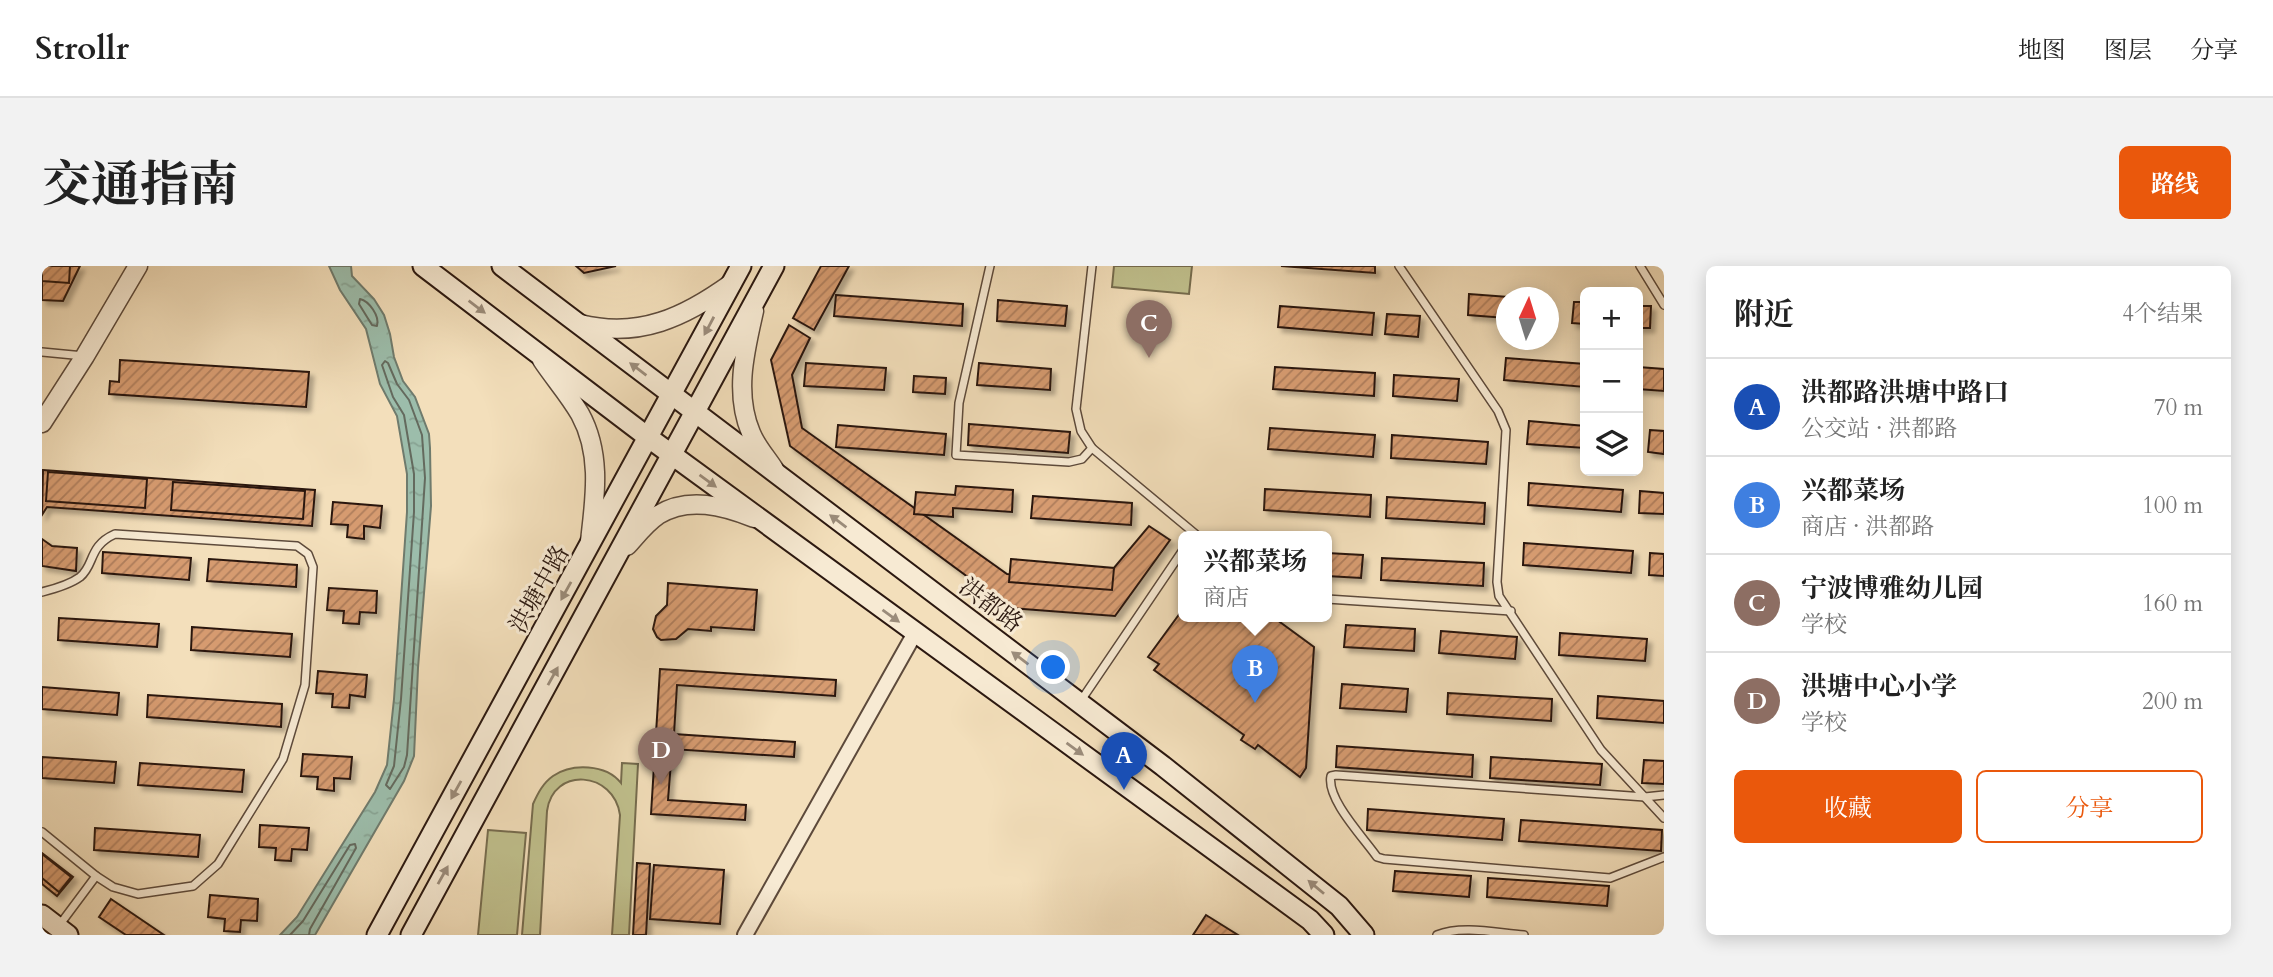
<!DOCTYPE html>
<html lang="zh">
<head>
<meta charset="utf-8">
<style>
	:root { --surface:#fff; --page:#f2f2f2; --text:#222; --muted:#767676; --line:#e0e0e0; --accent:#ea580c }
	body { margin:0; font-family:Cardo,"Noto Serif SC",serif; background:var(--page); color:var(--text) }
	.controls { position:absolute; right:21px; top:21px; display:grid; overflow:hidden; border-radius:10px; box-shadow:0 4px 18px #0003 }
	.controls button { width:63px; height:63px; display:grid; place-items:center; padding:0; border:0; border-bottom:2px solid var(--line); background:var(--surface); color:var(--text); font:35px sans-serif }
	.compass { position:absolute; left:1454px; top:21px; width:63px; height:63px; border-radius:50%; background:var(--surface); box-shadow:0 4px 18px #0003; rotate:4deg }
	.you { position:absolute; left:1012px; top:402px; width:24px; height:24px; margin:-18px; border:5px solid #fff; border-radius:50%; background:#1a73e8; box-shadow:0 0 0 10px #1a73e833 }
	.badge { display:grid; place-items:center; width:46px; height:46px; border-radius:50%; background:var(--accent); color:#fff; font-size:23px; font-weight:700 }
	.pin { position:absolute; translate:-50% -58px; filter:drop-shadow(0 2px 4px #0008) }
	.pin::after { content:''; position:absolute; top:37px; width:24px; height:21px; background:inherit; clip-path:polygon(0 0,100% 0,50% 100%) }
	.popup { position:absolute; left:1136px; top:265px; width:154px; height:91px; box-sizing:border-box; display:grid; place-content:center; border-radius:10px; background:var(--surface); filter:drop-shadow(0 2px 5px #0005); font-size:23px; white-space:nowrap; color:var(--muted) }
	.popup b { font-size:26px; color:var(--text) }
	.popup::after { content:''; position:absolute; left:50%; top:100%; margin-left:-14px; border:14px solid transparent; border-top-color:var(--surface) }
	.list { margin:0; padding:0; list-style:none }
	h2 { display:flex; justify-content:space-between; align-items:center; height:91px; margin:0; padding:0 28px; font-size:30px }
	h2 small { font-size:23px; font-weight:400; color:var(--muted) }
	.list li { display:grid; grid-template-columns:46px 1fr auto; gap:21px; align-items:center; box-sizing:border-box; height:98px; padding:0 28px; border-top:2px solid var(--line) }
	.list b { display:block; font-size:26px; white-space:nowrap }
	.list p { margin:0; font-size:23px; white-space:nowrap; color:var(--muted) }
	.list em { font-size:23px; font-style:normal; color:var(--muted) }
	.actions { display:flex; gap:14px; padding:21px 28px }
	.actions a { flex:1; padding:16px 0; border:2px solid var(--accent); border-radius:10px; text-align:center; font-size:24px; color:var(--accent) }
	.actions .main { background:var(--accent); color:#fff }
	.icon { flex:none; width:38px; height:38px; fill:none; stroke:currentColor; stroke-width:2; stroke-linecap:round; stroke-linejoin:round }
	.map { position:relative; flex:none; width:1622px; height:669px; overflow:hidden; border-radius:10px }
	header { display:flex; align-items:center; gap:42px; box-sizing:border-box; height:98px; padding:0 35px; background:var(--surface); border-bottom:2px solid var(--line) }
	header strong { font-size:33px }
	nav { display:flex; gap:38px; margin-inline-start:auto; font-size:24px }
	.intro { display:flex; align-items:center; justify-content:space-between; box-sizing:border-box; height:168px; padding:0 42px }
	h1 { margin:0; font-size:49px }
	.button { padding:18px 32px; border-radius:10px; background:var(--accent); color:#fff; font-size:24px; font-weight:700 }
	main { display:flex; gap:42px; padding:0 42px }
	aside { flex:1; background:var(--surface); border-radius:10px; box-shadow:0 4px 18px #0003 }
	.map>svg:first-child { display:block }
</style>
</head>
<body>
<header>
<strong>Strollr</strong>
<nav><a>地图</a><a>图层</a><a>分享</a></nav>
</header>
<div class="intro"><h1>交通指南</h1><a class="button">路线</a></div>
<main>
<div class="map">
<svg width="1622" height="669" viewBox="0 0 1622 669">
	<defs>
		<pattern id="water-ripples" width="26" height="14" patternUnits="userSpaceOnUse" patternTransform="scale(1.75)"><rect width="26" height="14" fill="#9cbdab"/><path d="M2 4q2-2 4 0t4 0M15 11q2-2 4 0t4 0" fill="none" stroke="#87a292"/></pattern>
		<pattern id="building-hatch" width="6" height="6" patternUnits="userSpaceOnUse" patternTransform="scale(1.75)"><rect width="6" height="6" fill="#d69b70"/><path d="M-1 1l2-2M0 6l6-6M5 7l2-2" fill="none" stroke="#ae7d5b"/></pattern>
		<filter id="shadow"><feDropShadow dx="4.5" dy="4.5" stdDeviation="2" flood-color="#0004"/></filter>
	</defs>
	<rect width="100%" height="100%" fill="#f3dfbb"/>
	<filter id="stains"><feTurbulence type="fractalNoise" baseFrequency=".00286" numOctaves="4"/><feColorMatrix values="0 0 0 0 .2 0 0 0 0 .09 0 0 0 0 .02 0 0 0 .5 -.17"/></filter>
	<radialGradient id="worn" r=".72"><stop offset=".6" stop-color="#630" stop-opacity="0"/><stop offset="1" stop-color="#630" stop-opacity=".3"/></radialGradient>
	<!-- pitch -->
	<g fill="#c0c08d" stroke="#766c4e" stroke-width="2">
		<polygon points="1072,0 1150,0 1147,28 1070,21"/>
		<path d="M580,497L596,498L587,669H570L578,549C572,505 511,500 505,545L498,669H480L491,538C496,527 501,517 511,510C530,497 564,498 579,517Z"/>
		<polygon points="446,564 484,567 475,669 436,669"/>
	</g>
	<!-- water -->
	<polygon fill="url(#water-ripples)" stroke="#6f7b6d" stroke-width="2" points="287,0 309,0 310,10 332,33 342,49 348,68 352,91 361,115 373,131 387,168 388,182 389,240 376,402 372,490 362,515 273,669 238,669 255,651 333,526 345,499 352,433 365,246 365,208 355,150 338,118 324,63 298,24"/>
	<g fill="none" stroke-linecap="round" stroke-linejoin="round">
		<!-- shore -->
		<g stroke="#646a5e" stroke-width="2">
			<path d="M318,33C327,35 338,50 335,60L330,59L317,38Z"/>
			<polygon points="343,95 346,97 355,118 367,134 380,169 383,212 365,489 362,501 348,523 344,519 352,500 359,433 372,246 372,208 362,149 351,131 340,99"/>
			<polyline points="248,669 261,655 308,579 313,578 314,582 268,663 267,669"/>
		</g>
	</g>
	<!-- building -->
	<g fill="url(#building-hatch)" stroke="#2b1810" stroke-width="2" filter="url(#shadow)">
		<polygon points="0,0 38,0 21,35 0,34"/>
		<polygon points="0,0 28,0 27,17 0,15"/>
		<polygon points="534,0 574,0 542,7"/>
		<polygon points="779,0 807,0 772,64 751,52"/>
		<polygon points="1239,0 1333,0 1333,7"/>
		<polygon points="1427,28 1480,32 1464,32 1464,52 1426,49"/>
		<polygon points="794,29 921,38 920,60 792,50"/>
		<polygon points="956,34 1025,40 1023,60 955,55"/>
		<polygon points="1532,36 1543,36 1543,58 1530,57"/>
		<polygon points="1238,40 1332,47 1330,69 1236,61"/>
		<polygon points="1596,40 1609,40 1608,62 1596,62"/>
		<polygon points="1345,48 1378,50 1376,71 1343,68"/>
		<polygon points="747,59 768,72 750,109 760,162 965,308 1061,315 1107,260 1128,274 1073,350 968,342 748,180 729,94"/>
		<polygon points="1464,92 1543,98 1543,121 1462,114"/>
		<polygon points="78,94 267,106 264,141 67,128 68,115 77,116"/>
		<polygon points="764,97 844,102 842,124 762,120"/>
		<polygon points="937,97 1009,103 1008,124 935,119"/>
		<polygon points="1233,101 1333,107 1332,130 1231,123"/>
		<polygon points="1596,101 1622,103 1622,125 1596,123"/>
		<polygon points="1352,109 1417,113 1415,135 1351,130"/>
		<polygon points="872,110 904,112 903,128 871,126"/>
		<polygon points="1487,155 1543,160 1543,182 1485,178"/>
		<polygon points="927,158 1028,166 1026,187 926,179"/>
		<polygon points="796,159 904,168 902,189 794,181"/>
		<polygon points="1228,162 1333,169 1331,191 1226,183"/>
		<polygon points="1608,164 1622,165 1622,188 1606,186"/>
		<polygon points="1350,169 1446,176 1444,198 1349,192"/>
		<polygon points="1,204 273,224 270,260 5,241 0,249"/>
		<polygon points="6,206 105,213 103,242 4,235"/>
		<polygon points="131,216 263,225 261,253 129,244"/>
		<polygon points="1487,217 1581,224 1579,246 1486,239"/>
		<polygon points="914,220 971,224 970,246 911,242 911,251 872,248 874,226 913,229"/>
		<polygon points="1223,223 1329,229 1328,251 1222,244"/>
		<polygon points="1598,225 1622,227 1622,248 1597,247"/>
		<polygon points="991,230 1090,237 1089,259 989,252"/>
		<polygon points="1345,231 1443,237 1442,258 1344,252"/>
		<polygon points="291,236 340,240 338,262 322,260 322,273 305,271 306,259 289,258"/>
		<polygon points="0,273 10,280 35,282 34,305 0,300"/>
		<polygon points="1482,277 1591,285 1589,307 1481,299"/>
		<polygon points="61,286 149,292 147,314 60,307"/>
		<polygon points="1285,287 1321,289 1319,312 1285,310"/>
		<polygon points="1608,287 1622,288 1622,310 1607,309"/>
		<polygon points="1340,292 1442,297 1441,320 1339,314"/>
		<polygon points="167,293 255,299 254,321 165,315"/>
		<polygon points="969,293 1072,302 1070,324 967,316"/>
		<polygon points="626,317 715,324 712,364 669,361 669,365 646,363 634,373 619,374 615,371 611,363 614,350 625,339"/>
		<polygon points="287,322 335,325 334,347 318,346 317,358 301,357 302,345 285,344"/>
		<polygon points="1141,343 1141,351 1231,351 1272,381 1264,502 1258,511 1216,479 1213,483 1199,474 1202,469 1112,404 1117,398 1106,391"/>
		<polygon points="17,352 117,358 115,381 16,374"/>
		<polygon points="1304,359 1373,363 1372,385 1302,381"/>
		<polygon points="150,361 250,368 248,391 149,384"/>
		<polygon points="1399,365 1475,371 1473,393 1397,387"/>
		<polygon points="1518,367 1605,373 1603,395 1517,389"/>
		<polygon points="618,403 794,414 793,430 635,419 632,468 753,476 752,491 630,483 626,534 704,539 703,554 609,548"/>
		<polygon points="276,405 325,409 323,431 308,429 307,442 290,441 291,428 274,427"/>
		<polygon points="1300,418 1366,423 1364,446 1298,442"/>
		<polygon points="0,421 77,427 75,449 0,443"/>
		<polygon points="1406,427 1510,433 1509,455 1405,448"/>
		<polygon points="106,429 240,438 239,461 105,451"/>
		<polygon points="1556,430 1622,435 1622,457 1555,452"/>
		<polygon points="1295,480 1431,489 1430,511 1294,501"/>
		<polygon points="261,488 310,491 308,513 292,512 292,525 275,523 276,511 259,510"/>
		<polygon points="0,491 74,496 72,517 0,512"/>
		<polygon points="1449,491 1560,498 1558,519 1448,512"/>
		<polygon points="1602,494 1622,495 1622,518 1600,517"/>
		<polygon points="98,497 202,504 200,526 96,519"/>
		<polygon points="1326,543 1462,553 1460,574 1325,564"/>
		<polygon points="1479,554 1620,564 1619,585 1477,575"/>
		<polygon points="218,559 267,562 265,584 250,583 249,595 233,594 234,582 217,581"/>
		<polygon points="53,562 158,569 156,591 52,584"/>
		<polygon points="0,587 31,611 15,630 0,618"/>
		<polygon points="0,588 29,611 17,626 0,612"/>
		<polygon points="595,597 608,598 604,669 591,669"/>
		<polygon points="612,599 682,604 678,658 608,653"/>
		<polygon points="1353,605 1429,610 1427,631 1351,625"/>
		<polygon points="1446,612 1567,620 1565,640 1445,631"/>
		<polygon points="168,629 216,633 215,655 199,654 198,666 182,665 183,653 166,651"/>
		<polygon points="69,633 122,669 84,669 57,651"/>
		<polygon points="1164,649 1196,669 1151,669"/>
	</g>
	<g fill="none" stroke-linecap="round" stroke-linejoin="round">
		<defs>
			<g id="service">
				<polyline points="948,0 917,137 914,189 1027,196 1040,193 1050,182"/>
				<polyline points="1050,0 1034,143 1039,165 1050,182 1157,271"/>
				<polyline points="1357,0 1456,145 1464,164 1455,316 1457,330 1559,484 1622,552"/>
				<polyline points="1598,0 1622,39"/>
				<polyline points="0,86 42,90"/>
				<path d="M0,326C12,323 27,319 38,311C53,299 46,280 73,268L255,280L266,288L271,301L263,419L241,493L176,598L151,620L96,628L71,621L54,610"/>
				<polyline points="1285,333 1469,345"/>
				<polyline points="1038,436 1141,284"/>
				<path d="M1622,529L1603,531L1294,509L1289,510C1284,533 1322,572 1335,591L1342,593L1568,612L1622,591"/>
				<polyline points="0,566 54,610 16,661"/>
				<path d="M1395,669C1420,659 1455,667 1482,669"/>
			</g>
			<polyline id="minor" points="703,669 873,367"/>
			<g id="tertiary">
				<path d="M712,45C703,85 692,127 709,167C714,180 725,192 732,203"/>
				<path d="M538,58C597,73 643,51 690,17"/>
				<path d="M500,94C512,112 527,129 538,148C560,188 553,232 548,275"/>
				<polyline points="0,157 43,90 96,0"/>
				<path d="M585,280C595,269 604,257 616,249C646,230 682,240 712,252"/>
			</g>
			<g id="secondary">
				<polyline points="381,0 607,172 1268,654 1282,669"/>
				<polyline points="460,0 1121,500 1297,640 1322,669"/>
				<polyline points="0,649 26,669"/>
				<polyline points="335,669 699,0"/>
				<polyline points="369,669 732,0"/>
			</g>
		</defs>
		<!-- service casing -->
		<use href="#service" stroke="#5d4a3b" stroke-width="10"/>
		<!-- minor casing -->
		<use href="#minor" stroke="#5d4a3b" stroke-width="18"/>
		<!-- tertiary casing -->
		<use href="#tertiary" stroke="#5d4a3b" stroke-width="21"/>
		<!-- secondary casing -->
		<use href="#secondary" stroke="#2b1810" stroke-width="23"/>
		<!-- service -->
		<use href="#service" stroke="#f7ead3" stroke-width="7"/>
		<!-- minor -->
		<use href="#minor" stroke="#f7ead3" stroke-width="14"/>
		<!-- tertiary -->
		<use href="#tertiary" stroke="#f7ead3" stroke-width="18"/>
		<!-- secondary -->
		<use href="#secondary" stroke="#f7ead3" stroke-width="19"/>
	</g>
	<!-- one-way arrows -->
	<defs><path id="oneway-solid" d="M-6-.8H1V-3.2L6.5 0L1 3.2V.8H-6Z" transform="scale(1.75)"/></defs>
	<g fill="#9b8c7b">
		<use href="#oneway-solid" transform="translate(435 41) rotate(37)"/>
		<use href="#oneway-solid" transform="translate(667 60) rotate(118)"/>
		<use href="#oneway-solid" transform="translate(596 103) rotate(-143)"/>
		<use href="#oneway-solid" transform="translate(666 215) rotate(36)"/>
		<use href="#oneway-solid" transform="translate(796 255) rotate(-143)"/>
		<use href="#oneway-solid" transform="translate(524 325) rotate(119)"/>
		<use href="#oneway-solid" transform="translate(849 350) rotate(36)"/>
		<use href="#oneway-solid" transform="translate(978 392) rotate(-143)"/>
		<use href="#oneway-solid" transform="translate(511 410) rotate(-61)"/>
		<use href="#oneway-solid" transform="translate(1033 483) rotate(36)"/>
		<use href="#oneway-solid" transform="translate(414 524) rotate(119)"/>
		<use href="#oneway-solid" transform="translate(401 609) rotate(-61)"/>
		<use href="#oneway-solid" transform="translate(1274 621) rotate(-140)"/>
	</g>
	<g text-anchor="middle" stroke-width="6" stroke-linejoin="round" paint-order="stroke">
		<!-- street labels -->
		<g font-size="24" fill="#2b1810" stroke="#f7ead3">
			<text transform="translate(497 323) rotate(-61)" y="8">洪塘中路</text>
			<text transform="translate(949 339) rotate(37)" y="8">洪都路</text>
		</g>
	</g>
	<rect width="100%" height="100%" filter="url(#stains)"/>
	<rect width="100%" height="100%" fill="url(#worn)"/>
</svg>
<div class="controls">
<button>+</button>
<button>−</button>
<button><svg class="icon" aria-label="layers" viewBox="0 0 24 24"><path d="M12 4l9 5-9 5-9-5zM3 14l9 5 9-5"/></svg></button>
</div>
<svg class="compass" viewBox="-18 -18 36 36"><path d="M0-13l5 13h-10z" fill="#e53935"/><path d="M0 13l5-13h-10z" fill="#767676"/></svg>
<div class="you"></div>
<div class="pin badge" style="left:1082px;top:524px;background:#1a4fb4">A</div>
<div class="pin badge" style="left:1213px;top:437px;background:#3f7fe0">B</div>
<div class="popup"><b>兴都菜场</b>商店</div>
<div class="pin badge" style="left:1107px;top:92px;background:#8d6e63">C</div>
<div class="pin badge" style="left:619px;top:519px;background:#8d6e63">D</div>
</div>
<aside>
<h2>附近<small>4个结果</small></h2>
<ul class="list">
<li><span class="badge" style="background:#1a4fb4">A</span><div><b>洪都路洪塘中路口</b><p>公交站 · 洪都路</p></div><em>70 m</em></li>
<li><span class="badge" style="background:#3f7fe0">B</span><div><b>兴都菜场</b><p>商店 · 洪都路</p></div><em>100 m</em></li>
<li><span class="badge" style="background:#8d6e63">C</span><div><b>宁波博雅幼儿园</b><p>学校</p></div><em>160 m</em></li>
<li><span class="badge" style="background:#8d6e63">D</span><div><b>洪塘中心小学</b><p>学校</p></div><em>200 m</em></li>
</ul>
<div class="actions"><a class="main">收藏</a><a>分享</a></div>
</aside>
</main>
</body>
</html>
